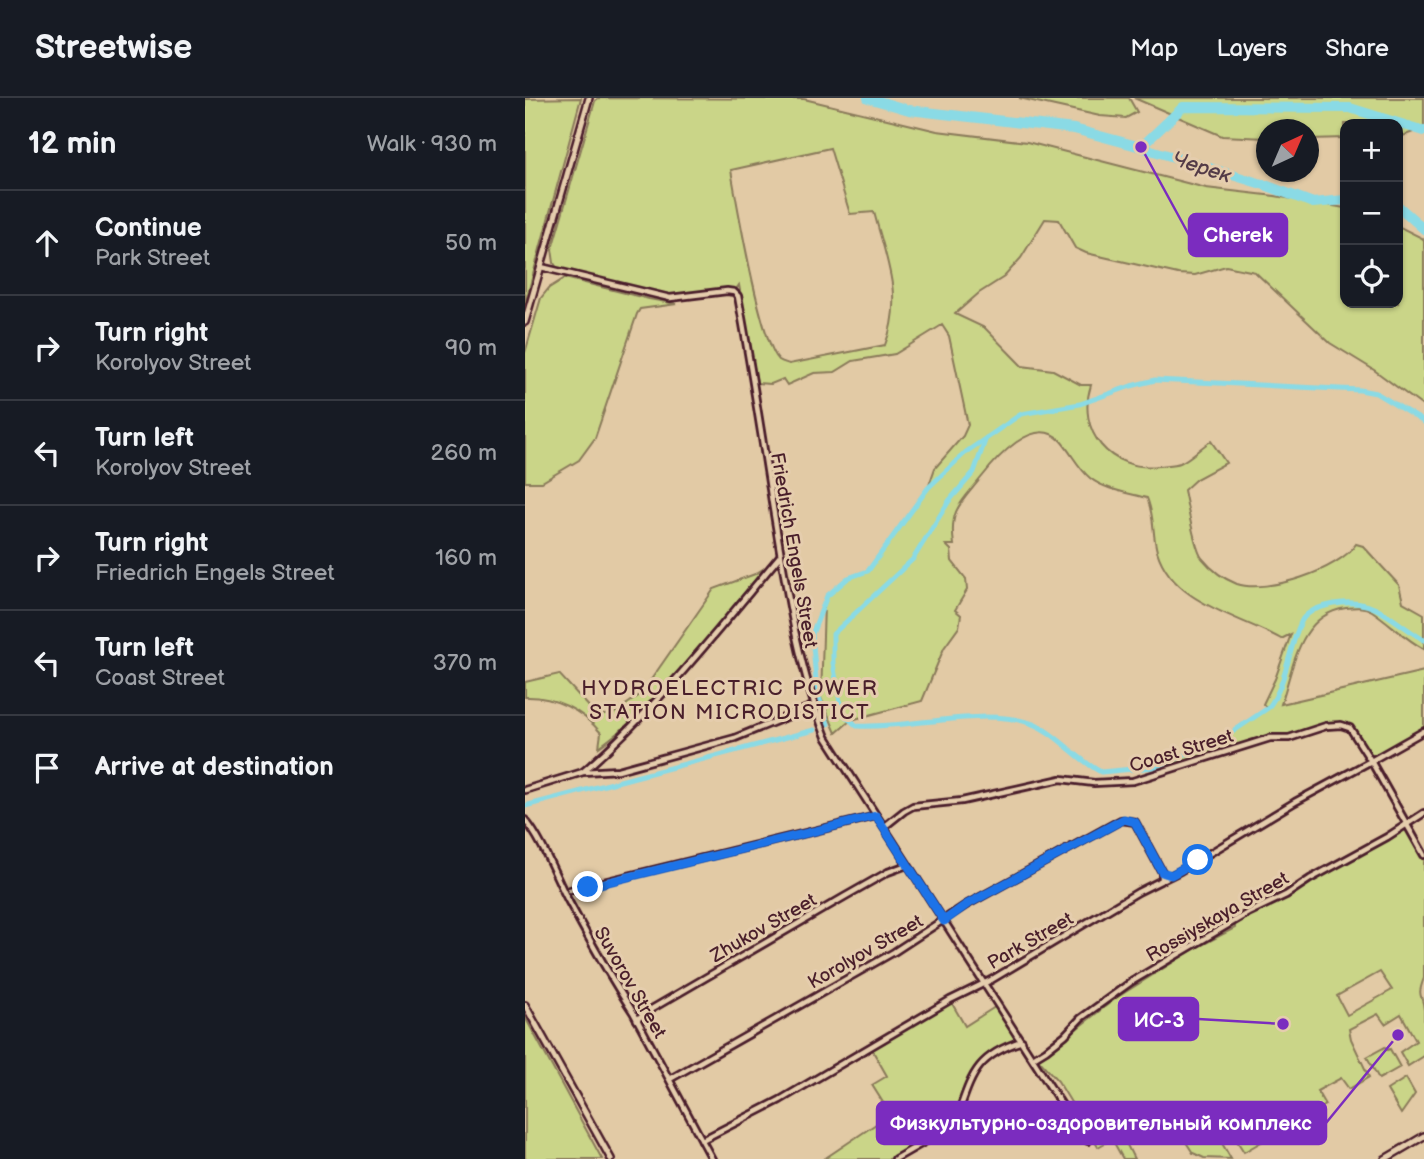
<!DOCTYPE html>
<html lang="en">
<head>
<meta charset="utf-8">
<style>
	:root { --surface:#171b24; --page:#242831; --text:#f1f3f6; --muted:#9ea1a6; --line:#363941 }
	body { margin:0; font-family:"Balsamiq Sans",sans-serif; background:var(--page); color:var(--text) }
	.controls { position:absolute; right:21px; top:21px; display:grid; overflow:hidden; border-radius:14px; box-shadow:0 2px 5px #0004 }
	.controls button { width:63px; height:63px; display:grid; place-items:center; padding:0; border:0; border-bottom:2px solid var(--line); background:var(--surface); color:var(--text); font:35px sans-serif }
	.compass { position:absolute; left:731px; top:21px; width:63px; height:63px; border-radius:50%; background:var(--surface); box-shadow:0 2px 5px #0004; rotate:44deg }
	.stop { position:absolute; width:21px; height:21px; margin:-16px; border:5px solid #1a73e8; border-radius:50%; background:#fff }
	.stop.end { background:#1a73e8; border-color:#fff; box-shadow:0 2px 7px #0008 }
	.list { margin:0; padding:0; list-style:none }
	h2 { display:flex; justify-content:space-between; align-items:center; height:91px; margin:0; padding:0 28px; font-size:30px }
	h2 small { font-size:23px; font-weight:400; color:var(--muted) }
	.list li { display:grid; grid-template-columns:46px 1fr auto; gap:21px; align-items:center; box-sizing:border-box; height:105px; padding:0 28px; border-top:2px solid var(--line) }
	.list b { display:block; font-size:26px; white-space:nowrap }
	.list p { margin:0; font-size:23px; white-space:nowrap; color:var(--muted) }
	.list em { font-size:23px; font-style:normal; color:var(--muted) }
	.icon { flex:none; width:38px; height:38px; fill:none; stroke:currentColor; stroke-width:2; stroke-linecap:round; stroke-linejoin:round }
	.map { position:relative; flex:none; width:899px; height:1061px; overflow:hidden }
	header { display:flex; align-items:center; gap:42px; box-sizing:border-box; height:98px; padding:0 35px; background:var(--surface); border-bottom:2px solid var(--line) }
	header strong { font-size:33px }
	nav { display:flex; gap:38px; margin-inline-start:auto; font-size:24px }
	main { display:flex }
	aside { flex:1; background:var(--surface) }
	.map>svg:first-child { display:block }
</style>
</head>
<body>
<header>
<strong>Streetwise</strong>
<nav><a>Map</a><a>Layers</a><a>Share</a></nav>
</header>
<main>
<aside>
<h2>12 min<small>Walk · 930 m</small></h2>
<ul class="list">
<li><svg class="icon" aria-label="ahead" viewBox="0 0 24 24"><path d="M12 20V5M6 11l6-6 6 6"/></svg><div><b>Continue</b><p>Park Street</p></div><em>50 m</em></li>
<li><svg class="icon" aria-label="right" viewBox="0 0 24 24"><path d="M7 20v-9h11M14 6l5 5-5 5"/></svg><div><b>Turn right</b><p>Korolyov Street</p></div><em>90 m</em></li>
<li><svg class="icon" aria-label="left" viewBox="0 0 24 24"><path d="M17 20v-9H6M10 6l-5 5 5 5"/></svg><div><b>Turn left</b><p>Korolyov Street</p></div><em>260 m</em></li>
<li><svg class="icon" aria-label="right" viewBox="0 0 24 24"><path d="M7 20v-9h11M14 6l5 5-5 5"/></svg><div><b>Turn right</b><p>Friedrich Engels Street</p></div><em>160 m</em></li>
<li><svg class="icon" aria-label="left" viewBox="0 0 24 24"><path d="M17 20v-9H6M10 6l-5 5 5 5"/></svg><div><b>Turn left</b><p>Coast Street</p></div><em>370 m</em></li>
<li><svg class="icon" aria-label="arrive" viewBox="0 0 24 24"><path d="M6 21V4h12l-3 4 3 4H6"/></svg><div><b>Arrive at destination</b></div></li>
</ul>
</aside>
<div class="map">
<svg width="899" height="1061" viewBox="0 0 899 1061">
	<rect width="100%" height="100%" fill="#e2caa5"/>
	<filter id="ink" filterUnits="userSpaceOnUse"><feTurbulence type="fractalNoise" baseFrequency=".0143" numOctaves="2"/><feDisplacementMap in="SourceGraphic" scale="14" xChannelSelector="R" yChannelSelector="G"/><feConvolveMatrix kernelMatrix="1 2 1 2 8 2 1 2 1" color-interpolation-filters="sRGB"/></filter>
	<g filter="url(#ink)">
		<!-- green -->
		<g fill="#cad588" stroke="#8a7a5a" stroke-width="2" fill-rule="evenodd">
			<polygon points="56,0 6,184 0,207 0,1"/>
			<path d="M73,0L279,1L412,33L502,44L681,90L750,98L820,110V205H873V128L897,140L899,142V309L849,272L805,245L730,174L701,168L670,177L653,176L561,155L550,150L534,122L520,121L496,160L479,179L454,195L430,216L460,230L497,268L528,272L556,287H566C551,333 585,374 634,368C641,367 650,367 655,365C666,360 676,349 686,343L701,365L671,381L659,392C662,406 670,452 677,460C686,471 699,481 712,486C742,496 814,472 831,446L838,448L874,487L878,504L899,516V551C880,541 865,525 847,513C839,508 830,509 821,510C774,517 769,568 756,606L899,573V633L846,663L825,630L808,627L770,638L751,639L646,672L642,665L694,643L742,610L738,606L750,581L766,536L756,541C713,517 648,506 632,453C627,435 630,420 622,400C604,395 580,392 565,380C553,370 546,354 535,342C509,316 470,362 456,380C435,406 424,412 429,447H421L426,452L427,463L441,481L442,492L430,512L436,517L434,529L419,550L397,603L326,622L311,635L296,600L299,507L302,498L323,480L343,473L403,390L410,370L438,338L443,327L424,238L417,227L370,256L328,263L310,274L289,275L262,287L258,281L246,286L232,285L214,187L209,194L145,200L34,174L29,165L27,151L70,3ZM305,50L325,116L349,114C361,161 379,199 360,247L264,266C261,265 257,264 254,262C235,244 212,105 206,72Z"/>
			<polygon points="494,0 604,0 612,14 601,20 575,18"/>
			<polygon points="609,0 899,0 899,30 875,39 873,39 873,26 820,26 820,40 784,41 783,32 741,32 741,40 697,38"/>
			<polygon points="40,180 124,201 152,206 115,211 112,216 70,340 54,362 17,384 0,384 0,255 16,200 24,190"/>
			<path d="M241,469C189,531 140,602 74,649L76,635C57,612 29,598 0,599V584L34,576L69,614L79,617L88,616L116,596L189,491L230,476Z"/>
			<path d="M881,725L899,757V880C891,901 898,895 899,912C899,927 899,943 899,958L883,968L875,954L891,943L876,916L860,926L853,916L824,931L826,941L844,979L824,991L816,980L792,993L800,1007L719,1054L705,1032L694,1040L706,1061L679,1060L668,1055L657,1038L634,1028L602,1047L609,1061H598L587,1041L573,1049L533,983L513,961L591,900L671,850L710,830V823L809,769ZM855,874L867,892L822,917L812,898Z"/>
			<polygon points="425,902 440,928 473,907 497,943 477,949 448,974 429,1027 370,1061 299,1061 351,1026 364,1014 347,987 362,978 345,948"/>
			<polygon points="0,919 77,1061 0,1061"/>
			<polygon points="860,949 862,952 865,951 875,969 854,981 842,959"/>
			<polygon points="881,980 890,996 876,1016 862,992"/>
		</g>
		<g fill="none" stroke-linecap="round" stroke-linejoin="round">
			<!-- canal -->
			<g stroke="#8adae5" stroke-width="5">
				<path d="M461,340L449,374L424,403L388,461L308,536V565L317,615L332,628C384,631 456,609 505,625C530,633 552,662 576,674L629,669L653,660L694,643L743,610C762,586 763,551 776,524C779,517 789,511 797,509C846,495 860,518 899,542"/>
				<polyline points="303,626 292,593 287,536 302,498 323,480 343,473 403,390 441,354 496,316 555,306 606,288 630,282 835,292 851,295 899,324"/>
				<polyline points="0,708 289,632"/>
			</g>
			<!-- river -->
			<g stroke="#8adae5" stroke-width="10">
				<polyline points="343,0 384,12 549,31 616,49 658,9 825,10 899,33"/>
				<polyline points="616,49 740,87 788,105 820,102"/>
				<polyline points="873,108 899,131"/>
			</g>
			<defs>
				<g id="minor">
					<path d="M16,169L145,200L202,193L209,194L213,198C226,268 237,339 248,410C261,487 272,566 301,639L542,1015L563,1043"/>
					<path d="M59,673C133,609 192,533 255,458"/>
					<polyline points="0,692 58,674 93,672 210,640 288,608"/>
					<path d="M0,722C18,743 31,780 44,804C64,841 85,879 108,914L187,1061"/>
					<polyline points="359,729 379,713 388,708 437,703 536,681 569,685 608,683 745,640 764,640 801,628 816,627 825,630 846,663 899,633"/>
					<polyline points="45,792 351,718"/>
					<polyline points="112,922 118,916 319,799 363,774 382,767"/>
					<polyline points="508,960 521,952 540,937 556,920 606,884 723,815 761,797 785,781 862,739 899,715"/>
					<polyline points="145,981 369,854 441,807 596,722 610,724 637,774 637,782"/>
					<polyline points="177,1042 255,1002 425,902 466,882 613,794 655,773 770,704 846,663 899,757"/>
					<path d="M370,1061L429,1027C446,983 446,959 497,943"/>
				</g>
				<g id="tertiary">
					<polyline points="0,224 64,0"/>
					<polyline points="0,907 86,1061"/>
					<polyline points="860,1061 899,1038"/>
				</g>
			</defs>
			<!-- minor casing -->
			<use href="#minor" stroke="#4a1f2b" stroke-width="10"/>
			<!-- tertiary casing -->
			<use href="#tertiary" stroke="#4a1f2b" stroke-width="10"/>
			<!-- minor -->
			<use href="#minor" stroke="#e5cdad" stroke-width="4.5"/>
			<!-- tertiary -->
			<use href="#tertiary" stroke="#e5cdad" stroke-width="5"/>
		</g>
	</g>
	<g fill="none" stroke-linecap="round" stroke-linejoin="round" filter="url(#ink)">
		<!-- route -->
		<polyline stroke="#1a73e8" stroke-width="9" points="63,789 351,718 419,823 441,807 599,721 610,724 637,774 646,777 673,762"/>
	</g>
	<g text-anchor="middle" stroke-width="6" stroke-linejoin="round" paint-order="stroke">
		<!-- street labels -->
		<g font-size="19" fill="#4a1f2b" stroke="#e5cdad">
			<text transform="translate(270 452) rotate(80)" y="7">Friedrich Engels Street</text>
			<text transform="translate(656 652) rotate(-17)" y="7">Coast Street</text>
			<text transform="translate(692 818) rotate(-30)" y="7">Rossiyskaya Street</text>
			<text transform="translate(238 829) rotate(-30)" y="7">Zhukov Street</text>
			<text transform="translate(505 842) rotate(-30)" y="7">Park Street</text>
			<text transform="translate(340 853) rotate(-30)" y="7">Korolyov Street</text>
			<text transform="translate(106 884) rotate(60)" y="7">Suvorov Street</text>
		</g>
		<!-- water labels -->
		<g font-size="21" font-style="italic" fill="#543b47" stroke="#e5cdad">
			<text transform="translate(677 69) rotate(18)" y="7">Черек</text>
		</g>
		<!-- neighbourhood labels -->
		<g font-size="21" letter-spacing="2" fill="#4a1f2b" stroke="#e5cdad">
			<text x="205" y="597">HYDROELECTRIC POWER<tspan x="205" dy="24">STATION MICRODISTICT</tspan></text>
		</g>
	</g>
	<!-- callouts -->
	<path fill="none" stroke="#7b2cbf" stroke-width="2.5" d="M616 49L664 137M758 926L673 921M873 937L801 1025"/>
	<g fill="#7b2cbf" stroke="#e5cdad" stroke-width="2.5">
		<circle cx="616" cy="49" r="7"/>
		<circle cx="758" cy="926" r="7"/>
		<circle cx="873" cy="937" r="7"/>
	</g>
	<g fill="#7b2cbf" stroke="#7b2cbf" stroke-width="2.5">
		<rect x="664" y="116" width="98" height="42" rx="7"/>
		<rect x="594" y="900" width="79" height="42" rx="7"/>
		<rect x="352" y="1004" width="449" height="42" rx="7"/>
	</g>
	<g font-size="21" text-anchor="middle" font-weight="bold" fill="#fff">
		<text x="713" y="144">Cherek</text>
		<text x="634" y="929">ИС-3</text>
		<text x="576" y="1032">Физкультурно-оздоровительный комплекс</text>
	</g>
</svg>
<div class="controls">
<button>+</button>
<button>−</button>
<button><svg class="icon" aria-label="locate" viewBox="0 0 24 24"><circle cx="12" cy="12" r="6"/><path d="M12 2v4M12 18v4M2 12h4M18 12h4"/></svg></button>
</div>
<svg class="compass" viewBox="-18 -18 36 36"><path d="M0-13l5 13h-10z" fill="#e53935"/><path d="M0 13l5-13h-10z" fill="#9ea1a6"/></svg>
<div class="stop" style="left:673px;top:762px"></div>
<div class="stop end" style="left:63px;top:789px"></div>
</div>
</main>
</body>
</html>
